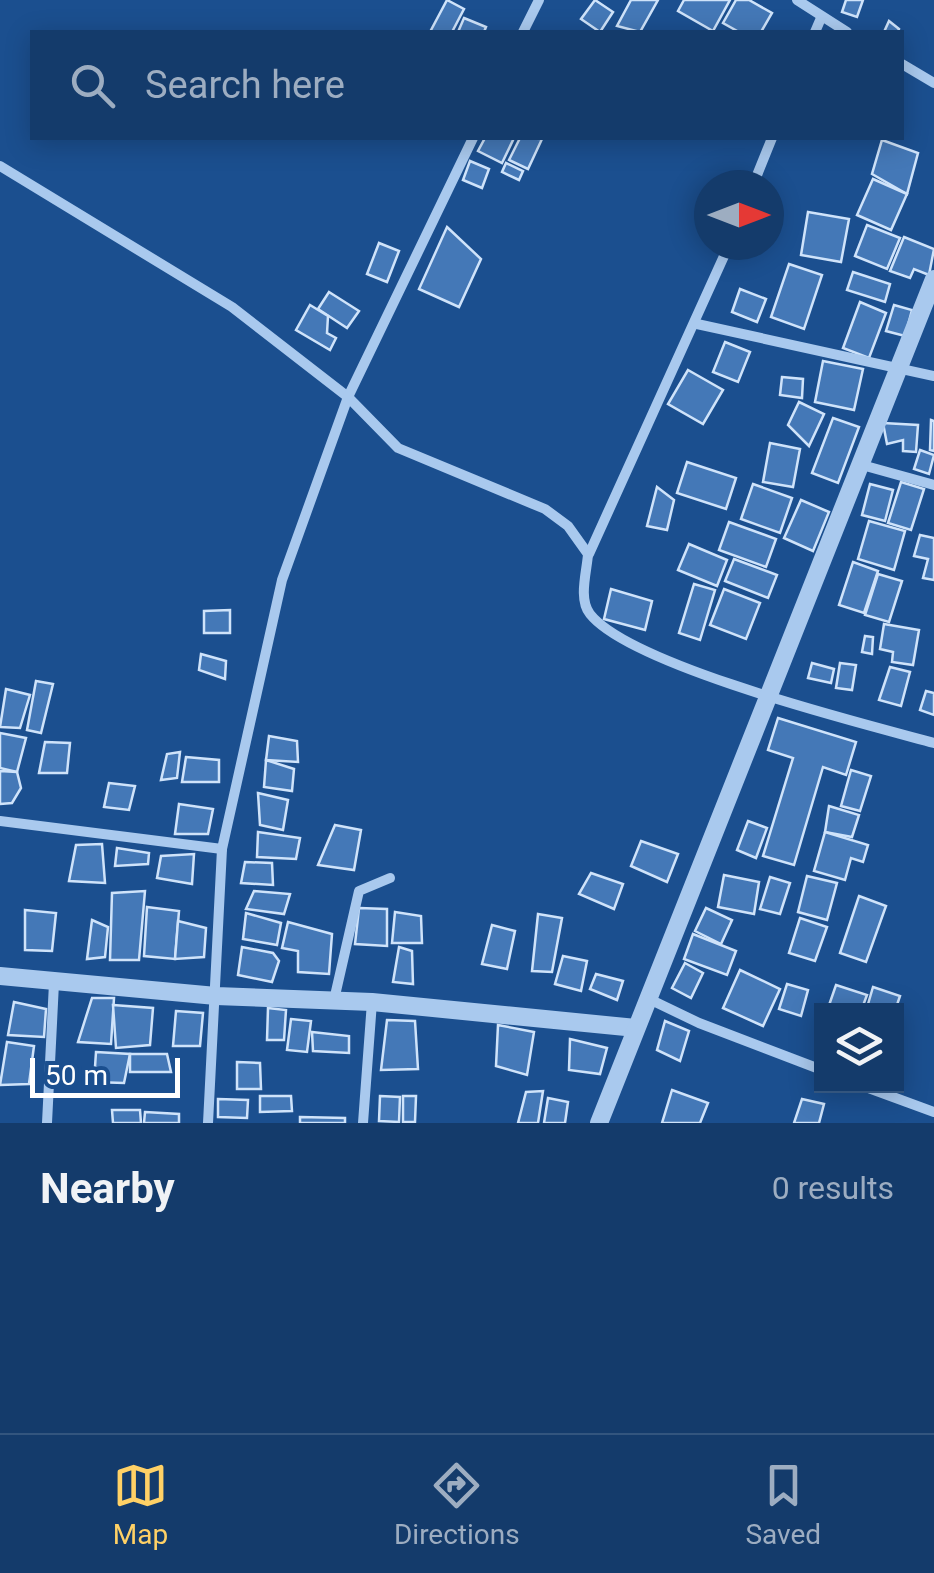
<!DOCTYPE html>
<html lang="en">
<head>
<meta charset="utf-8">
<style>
	:root { --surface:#143b6b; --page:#1d4271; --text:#f1f3f6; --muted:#9dadc1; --line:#33557e; --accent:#ffd166 }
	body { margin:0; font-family:Roboto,sans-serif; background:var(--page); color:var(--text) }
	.controls { position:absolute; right:30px; bottom:30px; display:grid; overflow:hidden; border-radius:0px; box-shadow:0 5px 25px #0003 }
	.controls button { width:90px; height:90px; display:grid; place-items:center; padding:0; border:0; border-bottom:2px solid var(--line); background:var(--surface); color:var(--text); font:50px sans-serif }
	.compass { position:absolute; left:694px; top:170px; width:90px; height:90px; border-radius:50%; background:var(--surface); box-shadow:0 5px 25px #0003; rotate:90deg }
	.scale { position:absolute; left:30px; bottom:25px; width:150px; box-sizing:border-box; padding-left:10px; border:5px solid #fff; border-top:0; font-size:28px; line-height:35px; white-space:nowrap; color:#fff; -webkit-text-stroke:8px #1b4f8f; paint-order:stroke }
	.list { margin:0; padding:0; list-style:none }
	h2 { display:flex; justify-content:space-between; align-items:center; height:130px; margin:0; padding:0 40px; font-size:42px }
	h2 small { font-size:32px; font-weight:400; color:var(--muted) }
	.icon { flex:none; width:55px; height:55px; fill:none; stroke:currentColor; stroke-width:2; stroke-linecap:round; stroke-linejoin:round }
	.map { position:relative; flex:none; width:934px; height:1123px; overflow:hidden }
	.search { position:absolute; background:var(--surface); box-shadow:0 5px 25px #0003; left:30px; right:30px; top:30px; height:110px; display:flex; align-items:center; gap:25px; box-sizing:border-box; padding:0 35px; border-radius:0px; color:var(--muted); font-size:38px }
	.sheet { height:310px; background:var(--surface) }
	nav { display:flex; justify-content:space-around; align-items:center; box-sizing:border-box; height:140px; border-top:2px solid var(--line); background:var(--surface); font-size:28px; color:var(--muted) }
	nav a { display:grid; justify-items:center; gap:5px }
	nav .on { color:var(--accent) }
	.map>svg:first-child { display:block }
</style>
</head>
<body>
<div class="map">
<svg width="934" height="1123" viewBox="0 0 934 1123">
	<rect width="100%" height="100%" fill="#1b4f8f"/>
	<!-- building -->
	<g fill="#4478b7" stroke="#cfe3fa" stroke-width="2.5">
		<polygon points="447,0 464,9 452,32 430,32"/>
		<polygon points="595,0 613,12 600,32 581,19"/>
		<polygon points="631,0 658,0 640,32 617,26"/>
		<polygon points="684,0 730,0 713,31 678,11"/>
		<polygon points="736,0 749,0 772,13 761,32 739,32 723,23"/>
		<polygon points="846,0 863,0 857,17 842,12"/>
		<polygon points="464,18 486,27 484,32 458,32"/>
		<polygon points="889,21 899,29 898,32 884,32"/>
		<polygon points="485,138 514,138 502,163 478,151"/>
		<polygon points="520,138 542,139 528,169 509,160"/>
		<polygon points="882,140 918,153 907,194 872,174"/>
		<polygon points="470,161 489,169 482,188 463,180"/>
		<polygon points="506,163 523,171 519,180 502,172"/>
		<polygon points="873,179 907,194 891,230 857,215"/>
		<polygon points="808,212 849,219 841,262 801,255"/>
		<polygon points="867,225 900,238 887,269 855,256"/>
		<polygon points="447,227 481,259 459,307 419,289"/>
		<polygon points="904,237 934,249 929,275 914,269 910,278 890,271"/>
		<polygon points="379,243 399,251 387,282 367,274"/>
		<polygon points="789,264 822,275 804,329 771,317"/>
		<polygon points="853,272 890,284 885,302 847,290"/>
		<polygon points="740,289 766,299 757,322 732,312"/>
		<polygon points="329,292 359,311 347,328 318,309"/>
		<polygon points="860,302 886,313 869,358 843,348"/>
		<polygon points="310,305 328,316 327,333 336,338 330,350 296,330"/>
		<polygon points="894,305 912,310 905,336 886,331"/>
		<polygon points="725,342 750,352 738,382 713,372"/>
		<polygon points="823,361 863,369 854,410 815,402"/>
		<polygon points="688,370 723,390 703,424 668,404"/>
		<polygon points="782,377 803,379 802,398 780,395"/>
		<polygon points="799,402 824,414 809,446 788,425"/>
		<polygon points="833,418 859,427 838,483 812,473"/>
		<polygon points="931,420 934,421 934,451 930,450"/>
		<polygon points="883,423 918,425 916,452 903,451 903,440 887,444"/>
		<polygon points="770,443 800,449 793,487 763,482"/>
		<polygon points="920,450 934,455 929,474 914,469"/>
		<polygon points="687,462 736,478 726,509 677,493"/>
		<polygon points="901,482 924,489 911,530 888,523"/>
		<polygon points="753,484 792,498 780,533 741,519"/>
		<polygon points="870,484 893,490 885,521 862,515"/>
		<polygon points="657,487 674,500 667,530 647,526"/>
		<polygon points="801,500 829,512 813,551 784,538"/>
		<polygon points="869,521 905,531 894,570 858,559"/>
		<polygon points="729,522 776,539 766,567 719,550"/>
		<polygon points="920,535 934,538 934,580 923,578 928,559 914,556"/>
		<polygon points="689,544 727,560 717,586 678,570"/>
		<polygon points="734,559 777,575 768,598 725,581"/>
		<polygon points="853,562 878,571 864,613 839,605"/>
		<polygon points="878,574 902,581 889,622 865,615"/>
		<polygon points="694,584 715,590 700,640 679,633"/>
		<polygon points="611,589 652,601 645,630 604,619"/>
		<polygon points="724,589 760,603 746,639 710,625"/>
		<polygon points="230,610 230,633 204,633 204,611"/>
		<polygon points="884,624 919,630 913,665 892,662 893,652 880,649"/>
		<polygon points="865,636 873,637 872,654 862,652"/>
		<polygon points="201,654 226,661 225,679 199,670"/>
		<polygon points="812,663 834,669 831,683 808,678"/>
		<polygon points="840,663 856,665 852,690 836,688"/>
		<polygon points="890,667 910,672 901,706 879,700"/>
		<polygon points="36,681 53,684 41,733 27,730"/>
		<polygon points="6,689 30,695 20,728 0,727"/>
		<polygon points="926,691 934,693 934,715 920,710"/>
		<polygon points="778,718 856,742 846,775 823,767 794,865 763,856 793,758 768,750"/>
		<polygon points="0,733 26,738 17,772 0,768"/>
		<polygon points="269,736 297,741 298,762 266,760"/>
		<polygon points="45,742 70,743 67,773 39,773"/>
		<polygon points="180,752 177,778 161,780 167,754"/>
		<polygon points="186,757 219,760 219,782 182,782"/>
		<polygon points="266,760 294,769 292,791 264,787"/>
		<polygon points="851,770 871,776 860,811 841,806"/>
		<polygon points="0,771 17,772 21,788 12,803 0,804"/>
		<polygon points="109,783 135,786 129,810 104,807"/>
		<polygon points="258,793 288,800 283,830 260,825"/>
		<polygon points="179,804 213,809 208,834 175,834"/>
		<polygon points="829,806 859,815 852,837 825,832"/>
		<polygon points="748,821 767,828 756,858 737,850"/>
		<polygon points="335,825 361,830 354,870 318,865"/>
		<polygon points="258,832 300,838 296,859 257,857"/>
		<polygon points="825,832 868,845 863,862 851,858 845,880 814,871"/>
		<polygon points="641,841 678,854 667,882 631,866"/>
		<polygon points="102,844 105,883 69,881 76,845"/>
		<polygon points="117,848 149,853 148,864 115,866"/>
		<polygon points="194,854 192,884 157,878 161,856"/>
		<polygon points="245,862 272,863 273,885 241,883"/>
		<polygon points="591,873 623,884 614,909 579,894"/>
		<polygon points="724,875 759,882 754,914 718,907"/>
		<polygon points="807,876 837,883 827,920 798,912"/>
		<polygon points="770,877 790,883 780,914 760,909"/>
		<polygon points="145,891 139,960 110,960 112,893"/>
		<polygon points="254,891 290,894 284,914 246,909"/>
		<polygon points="859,896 886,906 866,962 840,953"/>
		<polygon points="147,907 179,911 175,959 144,956"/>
		<polygon points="359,908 387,909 387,946 355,944"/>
		<polygon points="706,908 732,920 721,944 695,931"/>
		<polygon points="25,910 56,913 52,951 25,950"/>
		<polygon points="395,912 421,916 422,943 392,943"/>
		<polygon points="246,913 281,923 277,945 243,939"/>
		<polygon points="538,914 562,918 552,972 532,971"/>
		<polygon points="800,918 827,927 815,961 789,953"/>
		<polygon points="92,920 108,927 105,957 87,959"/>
		<polygon points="178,921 206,928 204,957 175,959"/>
		<polygon points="288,922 332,934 329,974 298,972 298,951 282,948"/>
		<polygon points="492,925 515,931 507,969 482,964"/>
		<polygon points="693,934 736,951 727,975 684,959"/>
		<polygon points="242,947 273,953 279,961 272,982 238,975"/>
		<polygon points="399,947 412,951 413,984 393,982"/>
		<polygon points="563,956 587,961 581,991 555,984"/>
		<polygon points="685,963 703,973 691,998 672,988"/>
		<polygon points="740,970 780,989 763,1026 723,1008"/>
		<polygon points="596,974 623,981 617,1000 590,989"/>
		<polygon points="787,984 808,990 801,1016 779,1009"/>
		<polygon points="836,985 867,995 861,1011 827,1011"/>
		<polygon points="873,987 900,996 895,1011 866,1011"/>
		<polygon points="92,998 114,998 111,1044 78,1042"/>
		<polygon points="14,1002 46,1009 44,1037 8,1035"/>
		<polygon points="113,1005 153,1008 150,1045 116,1048"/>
		<polygon points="268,1008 286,1010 284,1040 267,1040"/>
		<polygon points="176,1011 203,1013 200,1046 173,1046"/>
		<polygon points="291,1019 311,1021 307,1052 287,1050"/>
		<polygon points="387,1020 415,1021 418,1069 381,1070"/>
		<polygon points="665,1021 689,1031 680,1061 657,1050"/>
		<polygon points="498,1025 534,1032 527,1075 496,1066"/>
		<polygon points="312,1032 349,1036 349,1053 313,1051"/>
		<polygon points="570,1039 607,1048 600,1074 569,1070"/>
		<polygon points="7,1042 34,1046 29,1084 0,1085"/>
		<polygon points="96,1052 130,1054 124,1083 94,1082"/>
		<polygon points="130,1054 167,1054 171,1072 130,1072"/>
		<polygon points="237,1062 260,1063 261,1089 237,1089"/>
		<polygon points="672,1090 708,1103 700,1123 662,1123"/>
		<polygon points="543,1091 538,1123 518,1123 526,1092"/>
		<polygon points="260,1096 291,1096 292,1111 260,1112"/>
		<polygon points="380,1096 400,1097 399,1122 379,1121"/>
		<polygon points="403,1096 416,1096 415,1122 403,1122"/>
		<polygon points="548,1098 568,1102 565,1123 544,1123"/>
		<polygon points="218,1099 248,1100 247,1118 218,1117"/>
		<polygon points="802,1099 824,1104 819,1123 794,1123"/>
		<polygon points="112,1110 140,1110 141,1123 113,1123"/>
		<polygon points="145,1112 179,1114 179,1123 144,1123"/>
		<polygon points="300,1117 345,1118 345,1123 300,1123"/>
	</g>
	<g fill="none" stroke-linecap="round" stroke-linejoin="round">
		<!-- minor -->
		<g stroke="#a9c9ee" stroke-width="10">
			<polyline points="797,0 847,32"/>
			<polyline points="523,32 539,0"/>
			<polyline points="815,32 821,18"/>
			<polyline points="902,64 934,83"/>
			<path d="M0,166L232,307L348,397L398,448L545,509L568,526L588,554C587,571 578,599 590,614C631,666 864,724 934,743"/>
			<polyline points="753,185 772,138"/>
			<polyline points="697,324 934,376"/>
			<polyline points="862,465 934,485"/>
			<polyline points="589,554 729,245"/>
			<polyline points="0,821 222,849"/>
			<polyline points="647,998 699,1023 822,1070"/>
			<polyline points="334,1000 359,891 390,878"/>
			<polyline points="863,1086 934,1112"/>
			<polyline points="47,1123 54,983"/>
			<polyline points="208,1123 222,849 282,580 348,397 473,138"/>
			<polyline points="363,1123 372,1002"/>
		</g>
		<!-- tertiary -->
		<g stroke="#a9c9ee" stroke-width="18">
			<polyline points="0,976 216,996 372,1002 636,1028"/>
			<polyline points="599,1123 934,279"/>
		</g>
	</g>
</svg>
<div class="controls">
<button><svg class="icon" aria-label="layers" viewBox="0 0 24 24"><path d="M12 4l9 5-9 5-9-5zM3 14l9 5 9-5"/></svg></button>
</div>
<svg class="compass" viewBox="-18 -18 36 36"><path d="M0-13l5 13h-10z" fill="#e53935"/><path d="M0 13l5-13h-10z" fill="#9dadc1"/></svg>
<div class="scale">50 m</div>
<div class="search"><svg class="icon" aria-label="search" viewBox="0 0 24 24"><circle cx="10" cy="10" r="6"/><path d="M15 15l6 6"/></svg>Search here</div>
</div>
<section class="sheet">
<h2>Nearby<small>0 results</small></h2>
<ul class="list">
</ul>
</section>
<nav>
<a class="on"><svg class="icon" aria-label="map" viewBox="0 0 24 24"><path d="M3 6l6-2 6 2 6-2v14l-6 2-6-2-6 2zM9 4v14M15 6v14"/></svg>Map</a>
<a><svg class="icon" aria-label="directions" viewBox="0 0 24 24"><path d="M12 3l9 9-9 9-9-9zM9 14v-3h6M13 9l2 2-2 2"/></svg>Directions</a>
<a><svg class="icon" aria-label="saved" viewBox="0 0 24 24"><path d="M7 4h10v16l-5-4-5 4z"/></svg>Saved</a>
</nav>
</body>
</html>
